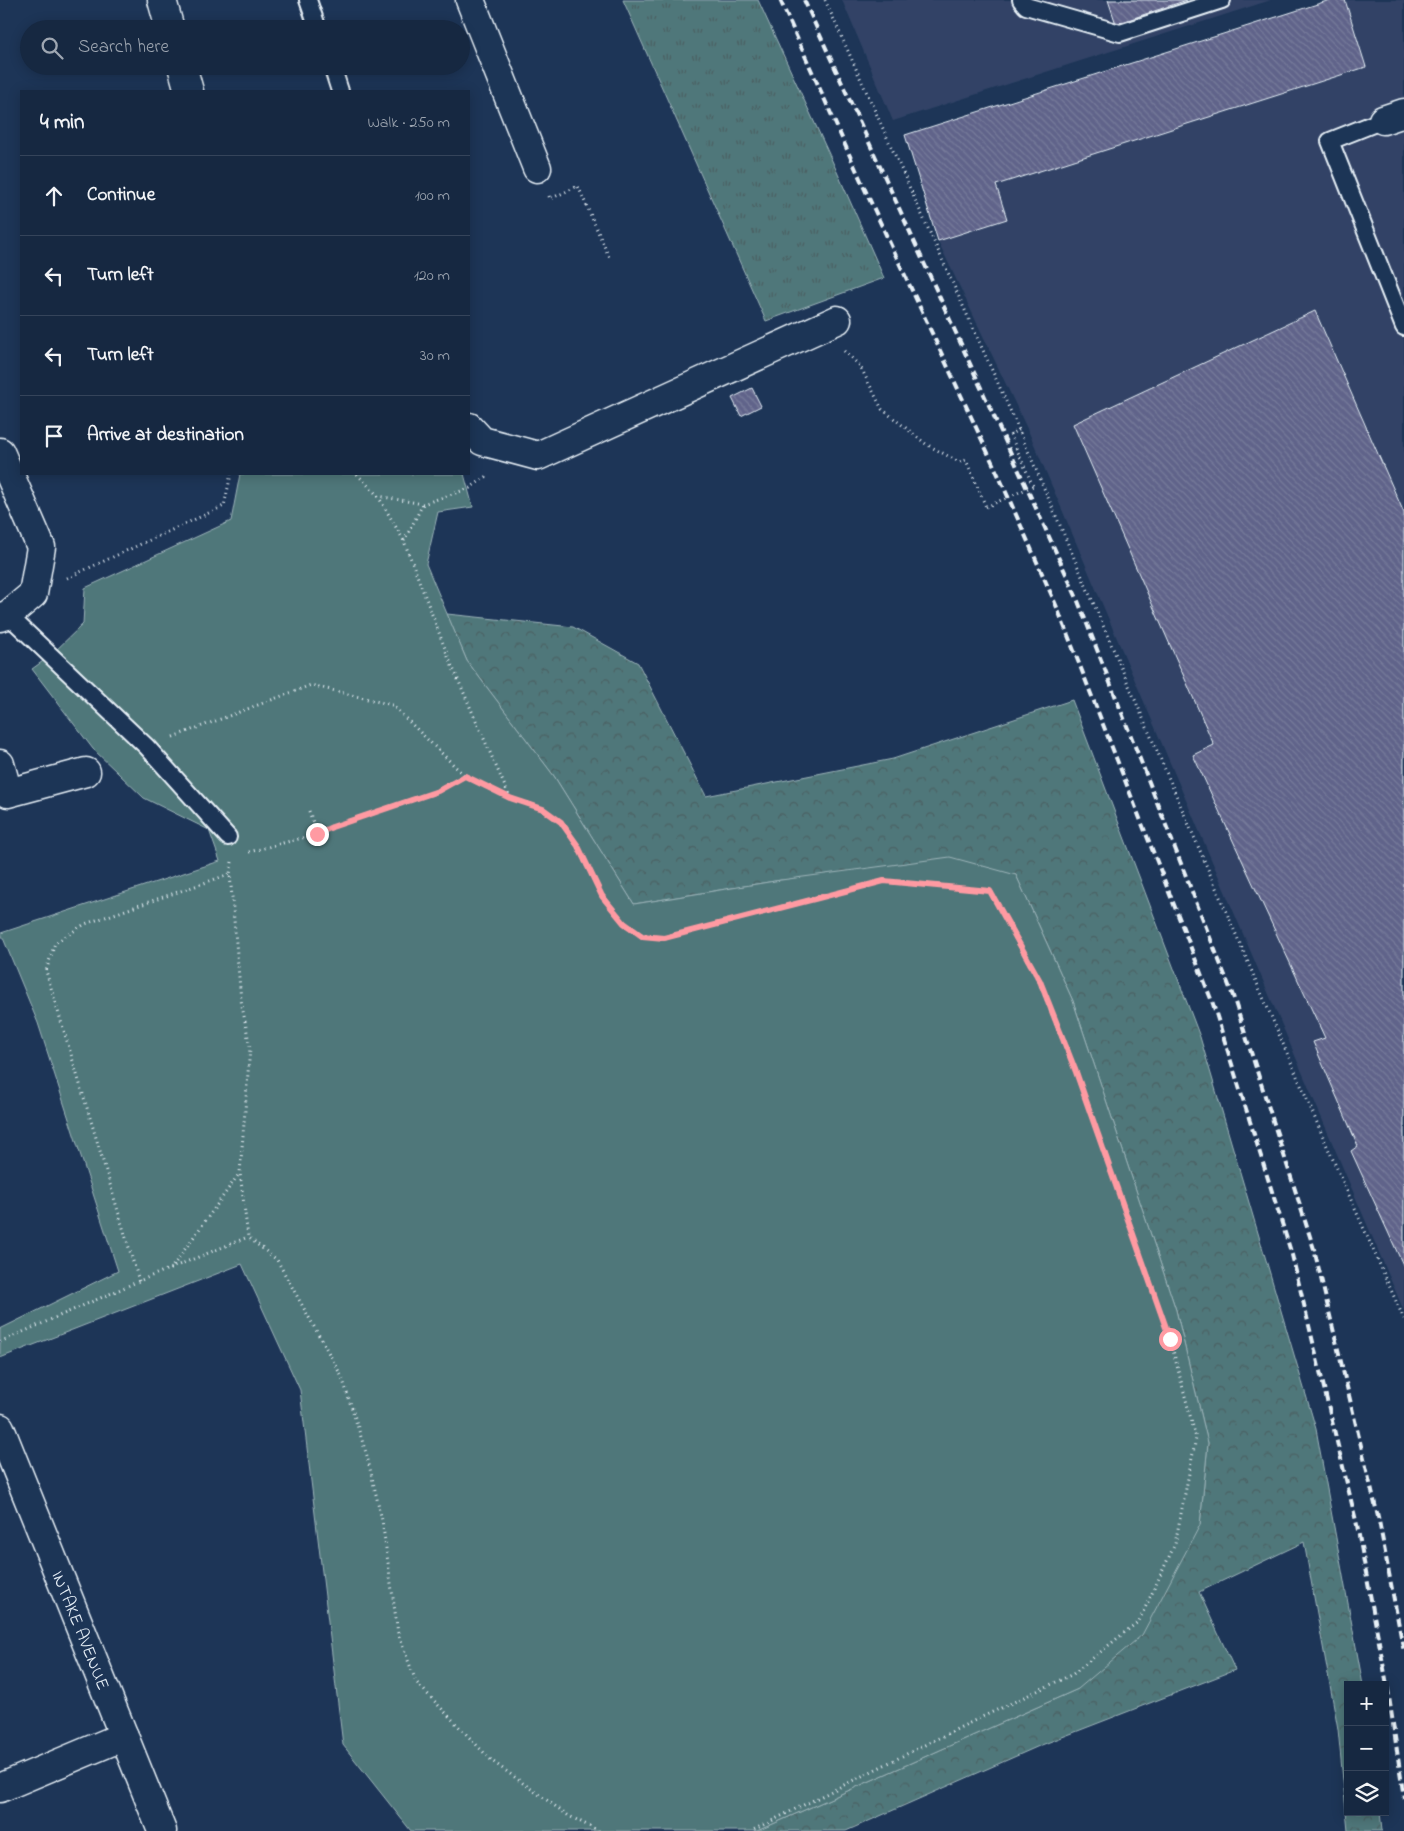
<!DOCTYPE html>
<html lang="en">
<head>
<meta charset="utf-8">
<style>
	:root { --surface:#162841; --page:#1f3048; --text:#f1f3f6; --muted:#9ea6b1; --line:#35445a }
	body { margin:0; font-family:"Indie Flower",sans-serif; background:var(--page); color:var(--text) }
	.controls { position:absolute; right:15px; bottom:15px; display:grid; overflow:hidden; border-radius:0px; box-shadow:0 2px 12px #0003 }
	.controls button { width:45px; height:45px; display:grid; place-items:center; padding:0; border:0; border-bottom:1px solid var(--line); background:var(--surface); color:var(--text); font:25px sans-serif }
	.stop { position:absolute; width:15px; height:15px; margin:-11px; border:4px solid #ff9aa2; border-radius:50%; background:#fff }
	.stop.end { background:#ff9aa2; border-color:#fff; box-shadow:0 1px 5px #0008 }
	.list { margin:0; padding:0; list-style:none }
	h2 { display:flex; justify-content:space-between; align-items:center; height:65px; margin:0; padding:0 20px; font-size:21px }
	h2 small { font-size:16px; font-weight:400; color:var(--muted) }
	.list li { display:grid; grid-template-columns:32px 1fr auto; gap:15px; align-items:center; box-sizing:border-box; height:80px; padding:0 20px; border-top:1px solid var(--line) }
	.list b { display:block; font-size:19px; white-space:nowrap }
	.list em { font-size:16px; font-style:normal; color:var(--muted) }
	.icon { flex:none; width:28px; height:28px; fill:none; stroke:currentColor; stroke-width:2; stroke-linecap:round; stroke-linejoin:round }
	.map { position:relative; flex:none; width:1404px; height:1831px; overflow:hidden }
	.search { position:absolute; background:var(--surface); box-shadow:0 2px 12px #0003; left:20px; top:20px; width:450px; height:55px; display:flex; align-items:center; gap:12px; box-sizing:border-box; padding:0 18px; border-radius:28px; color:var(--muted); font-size:19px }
	.panel { position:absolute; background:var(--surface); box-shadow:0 2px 12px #0003; left:20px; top:90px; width:450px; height:385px; border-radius:0px }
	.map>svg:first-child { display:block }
</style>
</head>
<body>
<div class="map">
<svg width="1404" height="1831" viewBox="0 0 1404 1831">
	<defs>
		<pattern id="grass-tufts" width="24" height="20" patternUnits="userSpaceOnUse" patternTransform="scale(1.25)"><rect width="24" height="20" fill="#50777a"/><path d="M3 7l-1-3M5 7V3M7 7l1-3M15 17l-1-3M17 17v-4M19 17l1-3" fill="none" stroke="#4b6062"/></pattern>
		<pattern id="forest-crowns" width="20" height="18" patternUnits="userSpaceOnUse" patternTransform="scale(1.25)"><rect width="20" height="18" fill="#50777a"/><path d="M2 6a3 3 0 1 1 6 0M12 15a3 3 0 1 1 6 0" fill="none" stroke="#4b6062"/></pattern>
		<pattern id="building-back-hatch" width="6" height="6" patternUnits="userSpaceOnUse" patternTransform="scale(1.25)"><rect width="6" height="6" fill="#60648a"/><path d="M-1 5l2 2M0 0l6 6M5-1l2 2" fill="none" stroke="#777b9b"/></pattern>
	</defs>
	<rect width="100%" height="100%" fill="#1d3557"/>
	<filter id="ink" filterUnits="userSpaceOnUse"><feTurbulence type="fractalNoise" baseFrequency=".02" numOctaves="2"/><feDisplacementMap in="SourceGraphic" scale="10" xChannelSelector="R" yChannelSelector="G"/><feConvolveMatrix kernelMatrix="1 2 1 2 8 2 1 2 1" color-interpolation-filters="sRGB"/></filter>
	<g filter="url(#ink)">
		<!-- built -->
		<g fill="#314366">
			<polygon points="842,0 1271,0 893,121"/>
			<polygon points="1330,0 1404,0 1404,1311 1031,437 938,241 905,135"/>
		</g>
		<!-- grass -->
		<polygon fill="url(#grass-tufts)" stroke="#9cb4b9" points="623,0 758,0 834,165 884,278 766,321"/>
		<!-- forest -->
		<polygon fill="url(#forest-crowns)" stroke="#9cb4b9" points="447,614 573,627 638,663 706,796 893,759 1072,700 1200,1037 1316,1429 1363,1685 1348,1685 1348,1812 1380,1812 1382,1831 1348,1831 1338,1729 1304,1542 1199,1592 1235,1670 1039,1746 846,1831 757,1831 1078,1689 1200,1525 1208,1443 1176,1310 1073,1001 1016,875 781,880 634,904 554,776 467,661"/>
		<!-- park -->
		<polygon fill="#50777a" stroke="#9cb4b9" points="240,474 464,474 473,507 438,512 426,564 467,661 554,776 634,904 781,880 950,857 1016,875 1073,1001 1176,1310 1208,1443 1200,1525 1142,1635 1078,1689 757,1831 411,1831 343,1745 300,1390 242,1264 0,1358 0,1329 118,1271 38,1023 1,933 220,861 209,830 144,798 93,749 32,669 50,656 83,624 85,588 231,521"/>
		<!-- building -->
		<g fill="url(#building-back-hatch)" stroke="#e8f1f8">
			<polygon points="1108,0 1187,0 1116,24"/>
			<polygon points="1330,0 1345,0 1366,67 996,185 1007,219 938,241 905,135"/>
			<polygon points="1315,311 1404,513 1404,1267 1351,1151 1358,1146 1313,1042 1325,1038 1193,755 1214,745 1073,424"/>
			<polygon points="752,388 761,406 741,416 732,398"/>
		</g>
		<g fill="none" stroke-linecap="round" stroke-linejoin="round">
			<defs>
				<g id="lane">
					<polyline points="308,0 318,29"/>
					<polyline points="1021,0 1026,6 1120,33 1222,0"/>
					<polyline points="332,66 340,91"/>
					<polyline points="1383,120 1330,141 1404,327"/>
					<polyline points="8,615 147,747 228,837"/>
				</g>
				<g id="street">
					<polyline points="162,0 170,29"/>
					<polyline points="470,0 537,168"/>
					<polyline points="182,66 189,91"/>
					<polyline points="1383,120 1404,113"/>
					<polyline points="469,427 482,441 538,456 837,320"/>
					<polyline points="0,452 41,547 33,594 8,615 0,617"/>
					<polyline points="0,764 8,793 86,772"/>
					<polyline points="0,1428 162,1831"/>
					<polyline points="0,1788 124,1736"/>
				</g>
			</defs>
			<!-- lane casing -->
			<use href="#lane" stroke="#e8f1f8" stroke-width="20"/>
			<!-- street casing -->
			<use href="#street" stroke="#e8f1f8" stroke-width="31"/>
			<!-- path -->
			<g stroke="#e8f1f8" stroke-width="3" stroke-dasharray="1 4" stroke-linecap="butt">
				<polyline points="825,0 1019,430 1327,1146 1404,1319"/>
				<polyline points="549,196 550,199 578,186 609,257"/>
				<polyline points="844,351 860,366 882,409 926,444 959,462 966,460 986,507"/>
				<polyline points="1019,430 1010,434 1033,486"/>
				<polyline points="357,474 378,496 423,504 470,488 489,475"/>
				<polyline points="378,496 404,541 449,659 510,798"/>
				<polyline points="404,541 423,504"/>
				<polyline points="67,578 224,506 231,474"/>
				<polyline points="173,737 311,685 392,705 465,776 510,798 543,809 561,822 577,846 602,896 624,923 642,936 664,938 884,881 990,891 1039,981 1076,1072 1170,1339 1196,1438 1175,1544 1139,1621 1073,1674 963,1726 751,1831"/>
				<polyline points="309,811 317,834"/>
				<polyline points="249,852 317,834 332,827 438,791 465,776"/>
				<polyline points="232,862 230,874 241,1000 250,1048 240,1173 248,1237 277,1260 342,1377 367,1456 382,1520 398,1633 416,1682 492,1761 569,1816 599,1831"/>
				<polyline points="170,1270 239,1174"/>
				<polyline points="139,1281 46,971 55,943 85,924 230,874"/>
				<polyline points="0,1342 139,1281 248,1237"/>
			</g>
			<!-- lane -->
			<use href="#lane" stroke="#1d3557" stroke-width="16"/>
			<!-- street -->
			<use href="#street" stroke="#1d3557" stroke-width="28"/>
			<!-- rail -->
			<g stroke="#e8f1f8" stroke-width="4" stroke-dasharray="8 4" stroke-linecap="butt">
				<polyline points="780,0 867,194 1002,483 1056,605 1213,1004 1292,1255 1357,1525 1388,1690 1404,1798"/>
				<polyline points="804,0 1076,596 1233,996 1314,1249 1379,1521 1404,1652"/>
			</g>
			<!-- path-bridge -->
			<polyline stroke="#e8f1f8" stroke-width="3" stroke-dasharray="1 4" stroke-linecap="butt" points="986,507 1033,486"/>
		</g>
	</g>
	<g fill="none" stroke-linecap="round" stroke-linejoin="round" filter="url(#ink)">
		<!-- route -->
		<polyline stroke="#ff9aa2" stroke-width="6" points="317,834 332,827 438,791 465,776 510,798 543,809 561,822 578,846 602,896 624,923 642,936 664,938 884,881 990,891 1040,981 1076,1072 1170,1339"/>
	</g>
	<g text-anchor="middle" stroke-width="4" stroke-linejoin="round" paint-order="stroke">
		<!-- street labels -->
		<g font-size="18" fill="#e8f1f8" stroke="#1d3557">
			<text transform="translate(81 1630) rotate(68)" y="6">INTAKE AVENUE</text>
		</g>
	</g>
</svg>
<div class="controls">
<button>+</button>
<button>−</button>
<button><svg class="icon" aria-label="layers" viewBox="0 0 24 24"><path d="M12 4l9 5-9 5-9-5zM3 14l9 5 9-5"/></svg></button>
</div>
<div class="stop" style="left:1170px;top:1339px"></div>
<div class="stop end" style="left:317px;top:834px"></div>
<div class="search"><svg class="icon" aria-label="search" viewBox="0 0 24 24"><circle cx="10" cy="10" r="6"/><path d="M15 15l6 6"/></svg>Search here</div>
<section class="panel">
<h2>4 min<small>Walk · 250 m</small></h2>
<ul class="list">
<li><svg class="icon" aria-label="ahead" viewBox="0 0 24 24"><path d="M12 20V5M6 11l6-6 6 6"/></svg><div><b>Continue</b></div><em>100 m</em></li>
<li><svg class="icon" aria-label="left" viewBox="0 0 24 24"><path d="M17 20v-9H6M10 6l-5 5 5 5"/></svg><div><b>Turn left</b></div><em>120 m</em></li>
<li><svg class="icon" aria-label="left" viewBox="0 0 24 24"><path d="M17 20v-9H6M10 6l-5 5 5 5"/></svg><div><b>Turn left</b></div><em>30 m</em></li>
<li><svg class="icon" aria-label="arrive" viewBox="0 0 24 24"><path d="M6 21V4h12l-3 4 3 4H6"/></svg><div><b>Arrive at destination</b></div></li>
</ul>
</section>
</div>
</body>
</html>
